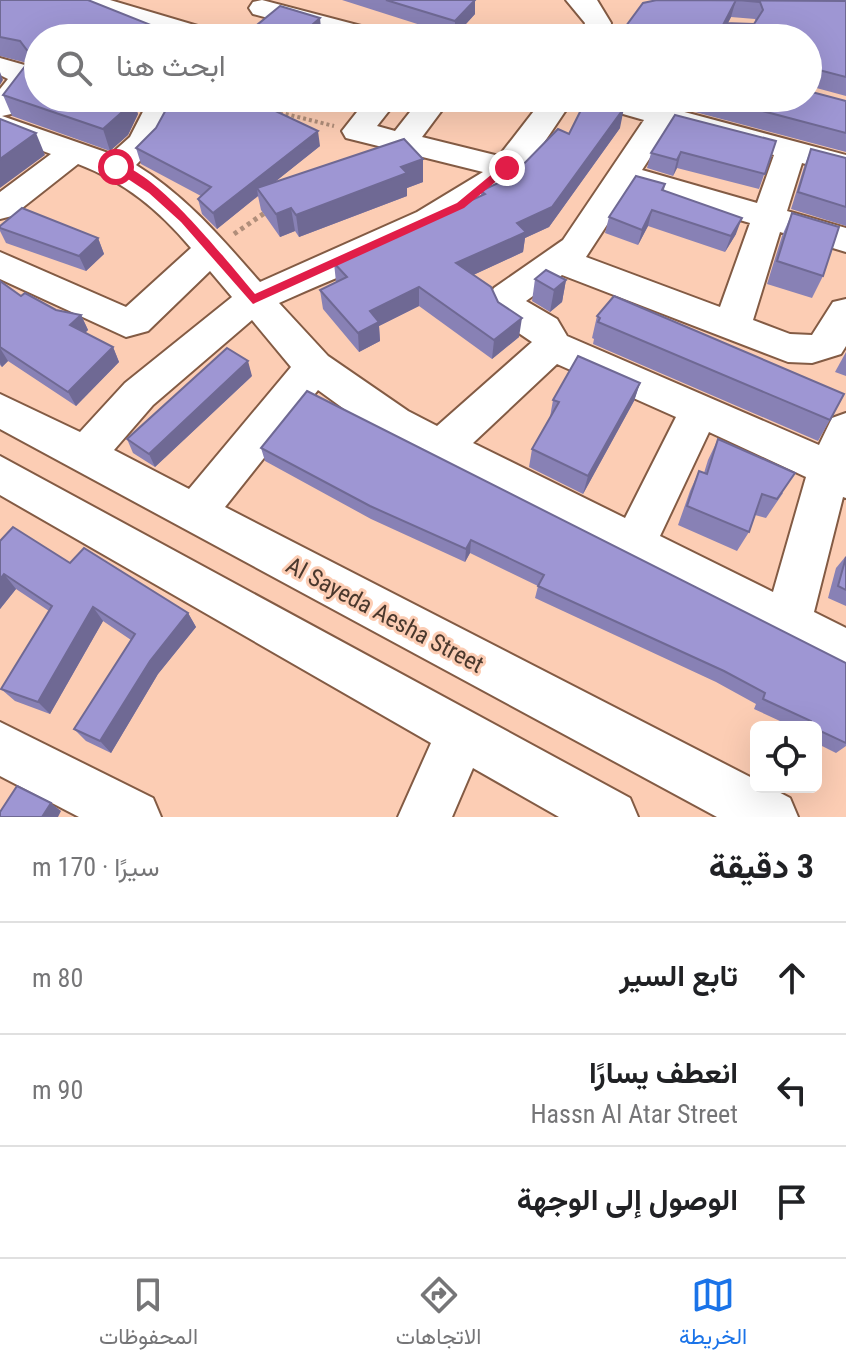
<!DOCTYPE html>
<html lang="ar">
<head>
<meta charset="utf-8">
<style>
	:root { --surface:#fff; --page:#f2f2f2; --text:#202124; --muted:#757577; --line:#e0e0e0; --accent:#1a73e8 }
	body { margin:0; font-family:"Roboto Condensed",Vazirmatn,sans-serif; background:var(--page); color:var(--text); direction:rtl }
	.controls { position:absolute; right:24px; bottom:24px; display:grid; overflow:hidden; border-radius:12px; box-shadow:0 8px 32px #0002 }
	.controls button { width:72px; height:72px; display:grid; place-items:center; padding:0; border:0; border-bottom:2px solid var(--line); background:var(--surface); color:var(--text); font:40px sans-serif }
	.stop { position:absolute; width:24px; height:24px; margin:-18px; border:6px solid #e11d48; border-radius:50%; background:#fff }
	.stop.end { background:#e11d48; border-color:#fff; box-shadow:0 2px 8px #0008 }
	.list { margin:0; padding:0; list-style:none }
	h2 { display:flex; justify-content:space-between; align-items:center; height:104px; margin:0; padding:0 32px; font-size:34px }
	h2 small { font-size:26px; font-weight:400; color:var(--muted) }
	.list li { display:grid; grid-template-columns:52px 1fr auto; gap:24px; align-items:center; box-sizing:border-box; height:112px; padding:0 32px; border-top:2px solid var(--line) }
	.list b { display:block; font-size:30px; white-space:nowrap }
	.list p { margin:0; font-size:26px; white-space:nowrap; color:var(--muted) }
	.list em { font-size:26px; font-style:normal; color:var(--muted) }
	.icon { flex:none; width:44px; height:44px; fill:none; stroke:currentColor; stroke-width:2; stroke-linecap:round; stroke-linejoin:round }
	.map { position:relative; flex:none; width:846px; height:817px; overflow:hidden; direction:ltr }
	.search { position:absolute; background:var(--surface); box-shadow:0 8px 32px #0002; left:24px; right:24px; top:24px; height:88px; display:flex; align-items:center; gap:20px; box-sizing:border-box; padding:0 28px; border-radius:44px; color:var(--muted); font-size:30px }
	.sheet { height:440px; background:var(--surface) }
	nav { display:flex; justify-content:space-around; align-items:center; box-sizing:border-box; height:112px; border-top:2px solid var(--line); background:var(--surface); font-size:22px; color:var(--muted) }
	nav a { display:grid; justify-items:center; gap:4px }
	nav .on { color:var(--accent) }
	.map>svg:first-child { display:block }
</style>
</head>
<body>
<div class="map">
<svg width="846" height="817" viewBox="0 0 846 817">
	<rect width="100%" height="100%" fill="#fccdb4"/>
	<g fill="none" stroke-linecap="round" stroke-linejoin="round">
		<defs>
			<g id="minor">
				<polygon points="69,0 110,0 218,32 222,38 179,38 73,6"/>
				<polygon points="262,0 384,32 388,38 343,38 253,14 249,8 253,2"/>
				<polygon points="566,0 597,0 611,23 609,38 581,38 585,23"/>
				<path d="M0,58L28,66L37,79L11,114L2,116L111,154L130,137L150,98H180L158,142L136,165C186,196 222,239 260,282L417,212L483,172L346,138L342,131L368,98H399L377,126L395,131L421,98H451L422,137L499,156L544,98H574C552,130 529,170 498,194C440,239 347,272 279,303L328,356L408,411L437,426L532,342L498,319L489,297L494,288L563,240L644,120L588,104L583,98H632L846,155V175L802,163L787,211L846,228V252L780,232L753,320L790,334L812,335L833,302L846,299V346L841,354L812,363L788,362L562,275L526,301L557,319L567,336L819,445L832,418L846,413V498L843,497L814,612L846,628V676L380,435L318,390L225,507L756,780V787H769L790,798L798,817H717L0,429V394L80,432L125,383L232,297L210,271L148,331L126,337L0,279V252L126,307L191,248C159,210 125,182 78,164L12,216L0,219V192L51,154L0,135V89L8,79L0,75ZM670,127L774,155L757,203L642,170ZM631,188L750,223L720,307L586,257ZM252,320L291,367L189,489L114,450L153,405ZM557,364L676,417L625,518L473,443ZM709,432L806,477L773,592L660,536Z"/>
				<polygon points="0,456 630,798 638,817 559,817 473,768 452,817 398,817 431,743 0,495"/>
				<polygon points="0,722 153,798 161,817 79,817 0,776"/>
			</g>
		</defs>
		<!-- minor casing -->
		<use href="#minor" stroke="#835b44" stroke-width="4"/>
		<!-- path-far1 -->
		<polyline stroke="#b08e7a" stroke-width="4" stroke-dasharray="3 3" stroke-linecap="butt" points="274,111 334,126"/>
		<!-- path -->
		<polyline stroke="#b08e7a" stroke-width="5" stroke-dasharray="4 4" stroke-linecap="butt" points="234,234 269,210"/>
		<!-- minor -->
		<use href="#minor" fill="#fff" fill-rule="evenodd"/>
	</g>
	<!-- wall -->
	<g fill="#8881b5" fill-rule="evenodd">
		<polygon points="0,0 38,38 138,114 128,135 110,151 12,116 3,95 27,63 0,56"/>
		<polygon points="342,0 475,0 475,14 455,36"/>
		<path d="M657,0L846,1V96L809,86L808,88V38H624L626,26ZM731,17L755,19L756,22L754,24L728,23Z"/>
		<polygon points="300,98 363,98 351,112"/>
		<polygon points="677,98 808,98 846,101 846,152 676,107"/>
		<polygon points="620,128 549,227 525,238 523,252 473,275 498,302 519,337 492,359 419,306 379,326 380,341 359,352 323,309 320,290 336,282 334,263 481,196 481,191 511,177 569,134"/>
		<polygon points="776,141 759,189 677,168 673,176 647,168 651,153"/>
		<polygon points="320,146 276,181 423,182 407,188 407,196 299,237 295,231 280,237 261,210 258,196 217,229 202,214 198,199 201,196 141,164 136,148"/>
		<polygon points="811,149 846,158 846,226 791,209 804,167"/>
		<polygon points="665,184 664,190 736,234 725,252 648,226 638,245 605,233 609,217"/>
		<polygon points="792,213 823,276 812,298 767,284 782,236"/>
		<polygon points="0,226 98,238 104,254 86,271 6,243 0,231"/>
		<polygon points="535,279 566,280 562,302 550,312 532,301"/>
		<polygon points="0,281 21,296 56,310 81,315 88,330 85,333 113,347 119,362 76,406 8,361 2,367 0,365"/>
		<polygon points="597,316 830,420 818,441 593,344 594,339 592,338"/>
		<polygon points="846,352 846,376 835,372"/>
		<polygon points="252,376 155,467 133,453 127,439"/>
		<polygon points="640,383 634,401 583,494 529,467 532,449 550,417 553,400"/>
		<polygon points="718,439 783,493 766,518 755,515 749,532 737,551 678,525 690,491 699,471 704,473 708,460"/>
		<polygon points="261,448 846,663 846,746 836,753 816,743 816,727 793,727 754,709 756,704 716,682 535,598 538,586 470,553 465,562 371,519 265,461"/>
		<polygon points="0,541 70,563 188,613 196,627 158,674 111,753 86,741 74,729 131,640 103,621 50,714 15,701 1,689 49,611 16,589 0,609"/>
		<polygon points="846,556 846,606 828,598 836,568"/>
	</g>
	<!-- shaded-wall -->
	<g fill="#6f6994">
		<polygon points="475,0 475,14 455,36 455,21"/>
		<polygon points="736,0 731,17 720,38 724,23"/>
		<polygon points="320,18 322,38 304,32"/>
		<polygon points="166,31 168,38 159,38"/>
		<polygon points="0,72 3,80 0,85"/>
		<polygon points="129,98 134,98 138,114 128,135 110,151 103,129"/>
		<polygon points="350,98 363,98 351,112"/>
		<polygon points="624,108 620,128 549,227 525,238 523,252 456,283 456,263 517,223"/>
		<polygon points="318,131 320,146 261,193 257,188 258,196 217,229 213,213"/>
		<polygon points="36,133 45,155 0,188 0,159"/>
		<polygon points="681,152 677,168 673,176 677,160"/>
		<polygon points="423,159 423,182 407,188 407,196 299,237 296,215 401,167"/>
		<polygon points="291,208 295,231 280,237 276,214"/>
		<polygon points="652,210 648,226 638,245 642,230"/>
		<polygon points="742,218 736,234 725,252 731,236"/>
		<polygon points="98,238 104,254 86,271 79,256"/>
		<polygon points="566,280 562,302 550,312 554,290"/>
		<polygon points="419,287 419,306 379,326 380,341 359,352 358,333 370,311"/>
		<polygon points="81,315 88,330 77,340 70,325"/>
		<polygon points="522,318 519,337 492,359 494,340"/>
		<polygon points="113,347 119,362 76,406 68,392"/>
		<polygon points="0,348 8,361 2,367 0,363"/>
		<polygon points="248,361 252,376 155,467 149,454"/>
		<polygon points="640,383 634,401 583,494 588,476"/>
		<polygon points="471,540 470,553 465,562 466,549"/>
		<polygon points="4,574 16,589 0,609 0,579"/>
		<polygon points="93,607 103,621 50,714 38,702"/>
		<polygon points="188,613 196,627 158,674 111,753 100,741 150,661"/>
		<polygon points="51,803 61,811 58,817 42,817"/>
	</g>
	<!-- building -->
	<g fill="#9e96d3" stroke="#6f6994" stroke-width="2" fill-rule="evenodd">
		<polygon points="0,0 88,0 166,31 159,38 38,38 38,98 129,98 121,113 103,129 3,95 32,57 20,41 0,37"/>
		<polygon points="386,0 475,0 455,21"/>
		<path d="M657,0L846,1V77L815,69L812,78L808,79V38H640L644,32L626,26L643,3ZM736,0L760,2L763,10L754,24L724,23Z"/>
		<polygon points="280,6 320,18 304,32 330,38 241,38"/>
		<polygon points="808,91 846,101 846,133 713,98 808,98"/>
		<polygon points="179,98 211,98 217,101 219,98 248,98 318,131 213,213 198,199 211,187 136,148 156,128 168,106"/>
		<polygon points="586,100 624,108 552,207 517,223 526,232 456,263 491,287 498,302 522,318 494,340 419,287 370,311 379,322 358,333 320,290 347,277 334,263 485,194 481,191 511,177 558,129 569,134"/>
		<polygon points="675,115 776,141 765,174 681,152 677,160 651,153"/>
		<polygon points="0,119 36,133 0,159"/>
		<polygon points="404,139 423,159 401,167 407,173 296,215 291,208 276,214 257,188"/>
		<polygon points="811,149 846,158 846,207 798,192"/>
		<polygon points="636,176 665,184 662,190 742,218 731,236 652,210 642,230 609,217"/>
		<polygon points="22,208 98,238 79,256 0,228 0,226"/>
		<polygon points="792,213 839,227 823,276 777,261"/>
		<polygon points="546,270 566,280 554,290 535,279"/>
		<polygon points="0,281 21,296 25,293 56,310 81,315 70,325 113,347 68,392 0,347"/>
		<polygon points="614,296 844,394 830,420 598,322 600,318 597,316"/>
		<polygon points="227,348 248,361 149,454 127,439"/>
		<polygon points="578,356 640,383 588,476 532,449 559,402 553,400"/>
		<polygon points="307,391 846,663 846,743 816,729 816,727 810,726 811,721 763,699 765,693 724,671 538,586 544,575 471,540 466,549 370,506 261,448"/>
		<polygon points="718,439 795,473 777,499 762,494 749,532 687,506 699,471 707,474"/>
		<polygon points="13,527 70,563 84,548 188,613 150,661 100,741 74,729 135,634 93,607 38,702 1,689 52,606 4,574 0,579 0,541"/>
		<polygon points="846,557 846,590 838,586"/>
		<polygon points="17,786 51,803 42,817 0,817 0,812"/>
	</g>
	<!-- route -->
	<path fill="#e11d48" d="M113,164C150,162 230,265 255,294L457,203L503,165L512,168L464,208L253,304L181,222L149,193L113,169Z"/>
	<g text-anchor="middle" stroke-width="6" stroke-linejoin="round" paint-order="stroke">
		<!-- street labels -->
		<g font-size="24" fill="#4a382d" stroke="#fccdb4">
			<text transform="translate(385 615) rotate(28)" y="8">Al Sayeda Aesha Street</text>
		</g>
	</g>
</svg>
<div class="controls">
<button><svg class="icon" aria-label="locate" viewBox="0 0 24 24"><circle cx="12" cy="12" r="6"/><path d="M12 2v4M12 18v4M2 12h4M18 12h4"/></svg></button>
</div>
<div class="stop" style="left:116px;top:167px"></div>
<div class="stop end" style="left:507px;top:168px"></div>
<div class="search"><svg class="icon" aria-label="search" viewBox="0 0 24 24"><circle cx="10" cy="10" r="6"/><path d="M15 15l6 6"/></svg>ابحث هنا</div>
</div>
<section class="sheet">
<h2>3 دقيقة<small>سيرًا · 170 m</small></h2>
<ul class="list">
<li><svg class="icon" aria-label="ahead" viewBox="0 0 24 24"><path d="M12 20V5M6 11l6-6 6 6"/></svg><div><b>تابع السير</b></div><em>80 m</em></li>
<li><svg class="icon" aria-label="left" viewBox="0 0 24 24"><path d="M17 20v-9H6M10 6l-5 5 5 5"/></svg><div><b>انعطف يسارًا</b><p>Hassn Al Atar Street</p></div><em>90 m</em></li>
<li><svg class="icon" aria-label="arrive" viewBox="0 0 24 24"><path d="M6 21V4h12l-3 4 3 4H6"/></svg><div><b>الوصول إلى الوجهة</b></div></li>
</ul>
</section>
<nav>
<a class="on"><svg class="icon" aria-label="map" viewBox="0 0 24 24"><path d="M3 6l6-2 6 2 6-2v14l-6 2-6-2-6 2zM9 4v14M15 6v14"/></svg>الخريطة</a>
<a><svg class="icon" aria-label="directions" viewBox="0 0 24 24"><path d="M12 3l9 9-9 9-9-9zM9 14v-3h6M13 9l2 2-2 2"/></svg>الاتجاهات</a>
<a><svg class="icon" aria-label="saved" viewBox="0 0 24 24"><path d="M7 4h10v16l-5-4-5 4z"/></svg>المحفوظات</a>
</nav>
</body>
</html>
